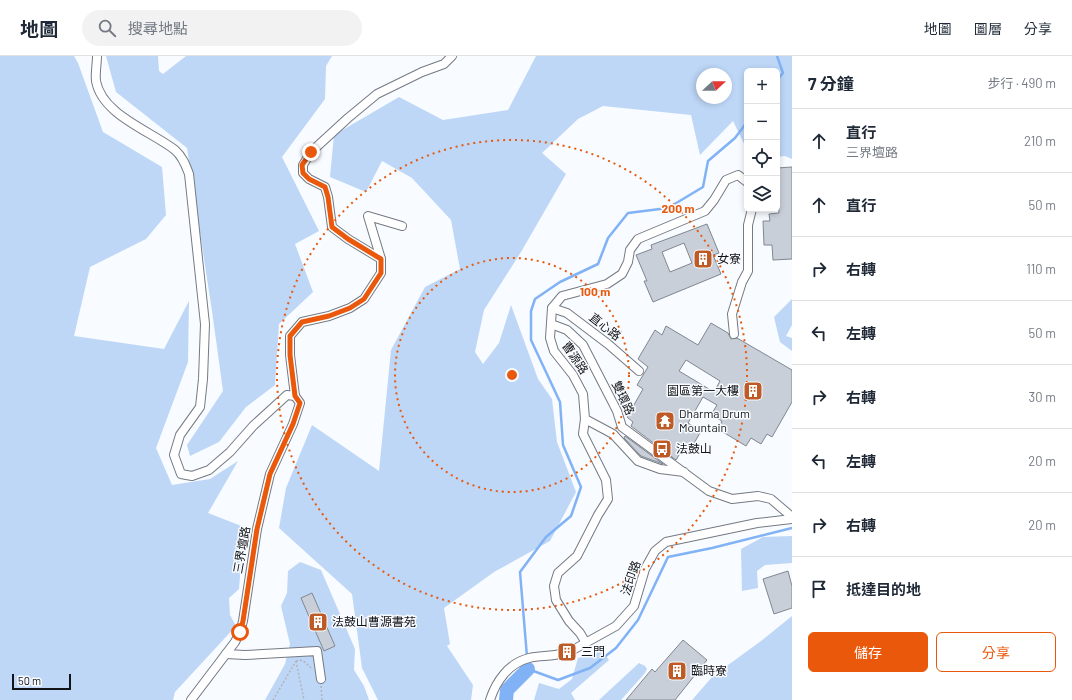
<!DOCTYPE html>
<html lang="zh-TW">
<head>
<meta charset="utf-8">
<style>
	:root { --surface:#fff; --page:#f2f2f3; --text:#1f2937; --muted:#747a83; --line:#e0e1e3; --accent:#ea580c }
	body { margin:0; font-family:Barlow,"Noto Sans TC",sans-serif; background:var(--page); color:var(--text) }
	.controls { position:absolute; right:12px; top:12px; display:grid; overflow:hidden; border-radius:6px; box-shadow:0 2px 6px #0003 }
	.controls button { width:36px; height:36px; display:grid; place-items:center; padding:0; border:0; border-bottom:1px solid var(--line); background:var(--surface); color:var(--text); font:20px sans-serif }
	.compass { position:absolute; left:696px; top:12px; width:36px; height:36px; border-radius:50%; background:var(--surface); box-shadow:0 2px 6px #0003; rotate:68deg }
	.scale { position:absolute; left:12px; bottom:10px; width:59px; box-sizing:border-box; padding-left:4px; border:2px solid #121417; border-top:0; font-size:11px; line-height:14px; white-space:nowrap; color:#121417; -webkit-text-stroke:3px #f8fbff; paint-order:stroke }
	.stop { position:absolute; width:12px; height:12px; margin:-9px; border:3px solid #ea580c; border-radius:50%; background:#fff }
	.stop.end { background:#ea580c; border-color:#fff; box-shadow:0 1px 4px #0008 }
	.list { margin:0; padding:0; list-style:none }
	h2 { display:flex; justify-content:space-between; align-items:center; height:52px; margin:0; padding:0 16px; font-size:17px }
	h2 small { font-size:13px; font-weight:400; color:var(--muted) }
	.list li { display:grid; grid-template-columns:26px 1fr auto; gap:12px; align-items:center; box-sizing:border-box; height:64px; padding:0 16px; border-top:1px solid var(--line) }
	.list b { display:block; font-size:15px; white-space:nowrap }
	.list p { margin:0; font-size:13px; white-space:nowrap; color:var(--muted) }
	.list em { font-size:13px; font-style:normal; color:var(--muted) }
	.actions { display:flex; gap:8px; padding:12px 16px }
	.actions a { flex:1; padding:9px 0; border:1px solid var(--accent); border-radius:6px; text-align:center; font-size:14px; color:var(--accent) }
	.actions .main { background:var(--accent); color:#fff }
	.icon { flex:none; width:22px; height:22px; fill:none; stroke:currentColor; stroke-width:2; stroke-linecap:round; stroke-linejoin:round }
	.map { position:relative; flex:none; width:792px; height:644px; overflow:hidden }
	header { display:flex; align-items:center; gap:24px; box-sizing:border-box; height:56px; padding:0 20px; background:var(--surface); border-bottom:1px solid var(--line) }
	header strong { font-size:19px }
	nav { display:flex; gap:22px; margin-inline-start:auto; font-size:14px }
	.search { width:280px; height:36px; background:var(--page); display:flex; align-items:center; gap:10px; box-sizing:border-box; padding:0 14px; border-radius:22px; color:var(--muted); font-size:15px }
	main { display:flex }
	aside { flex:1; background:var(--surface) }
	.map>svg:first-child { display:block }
</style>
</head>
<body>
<header>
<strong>地圖</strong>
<div class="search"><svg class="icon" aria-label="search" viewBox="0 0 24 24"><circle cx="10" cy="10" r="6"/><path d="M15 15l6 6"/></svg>搜尋地點</div>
<nav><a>地圖</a><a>圖層</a><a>分享</a></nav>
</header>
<main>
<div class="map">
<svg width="792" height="644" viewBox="0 0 792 644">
	<rect width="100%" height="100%" fill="#f8fbff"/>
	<!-- green -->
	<g fill="#bed7f7" fill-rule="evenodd">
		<polygon points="0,0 74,0 78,7 103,76 162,111 166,159 146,183 90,211 74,280 164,293 189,245 188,306 156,392 172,429 210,423 238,405 208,457 244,471 239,533 229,542 230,559 236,570 175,636 173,644 0,644"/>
		<polygon points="106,0 158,0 159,15 163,18 186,0 332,0 326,10 325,43 282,101 319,175 295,188 313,236 279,268 275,329 246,351 219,386 190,400 187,389 223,335 212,255 187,92 116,36"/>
		<path d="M536,0H792V103L785,100L777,101V15H747V94L733,65L700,99L691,59L603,50L578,63L542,97L566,118L521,196L484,254L475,296L483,308L499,287L511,249L538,323L552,343L557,386L576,436L550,485L494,516L444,552L450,588L447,590L473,629L471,644H378L362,612L352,538L279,472L286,432L312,369L379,415L391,294L425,231L460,213L451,164L412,122L382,105L366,136L330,121L334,79L399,41L443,64L508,54ZM702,18H726V42H702Z"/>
		<polygon points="792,243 792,269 786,280 792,282 792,295 780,286 774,261"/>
		<polygon points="792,480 792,507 765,509 757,515 758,532 742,535 741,493 763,481"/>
		<polygon points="300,506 321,514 355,593 354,614 364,630 369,644 265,644 285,608 290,588 281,550 287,537 288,515"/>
		<polygon points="792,560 792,644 692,644 713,620 761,585"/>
		<polygon points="602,595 609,604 571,637 575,644 534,644 539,627 559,633 572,623 578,602"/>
		<polygon points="639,607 645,610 647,613 645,617 621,644 599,644"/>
	</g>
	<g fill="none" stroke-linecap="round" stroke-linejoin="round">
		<!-- stream -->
		<g stroke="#80b2f5" stroke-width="2.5">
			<polyline points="777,0 783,17 777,24"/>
			<polyline points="747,66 735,82 708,105 703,131 668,152 628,157 608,182 598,208 560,226 535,243 531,255 531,284 560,346 563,389 581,431 571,460 546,481 520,516 528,613 558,624 590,612 616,592 638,564 668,501 712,492 792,472"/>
		</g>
		<!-- river -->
		<polyline stroke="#80b2f5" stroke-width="14" points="506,644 507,634 528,613"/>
	</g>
	<!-- building -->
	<g fill="#c8cfd9" stroke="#808790" fill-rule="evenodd">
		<polygon points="792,111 792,203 773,204 772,189 764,189 763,165 770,165 769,158 779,157 777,112"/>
		<path d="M707,168L719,197L713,199L721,218L653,246L644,225H647L636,199L652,193L651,189ZM684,187L692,207L670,216L662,196Z"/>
		<path d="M711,267L728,277L731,283L737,282L792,314V346L772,381L767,378L761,388L751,382L746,390L718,373L722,365L711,359L717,349L703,341L688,367L701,375L688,398L682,394L676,404L631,370L633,366L627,361L643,333L637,329L648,311L638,303L655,274L662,279L666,270L698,289ZM686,304L720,325L714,336L679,315Z"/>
		<polygon points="625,380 663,408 641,400 624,382"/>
		<polygon points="788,515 792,530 792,552 774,558 763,523"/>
		<polygon points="312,537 335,590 324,595 301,542"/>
		<polygon points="683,584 707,604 675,644 626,644 652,613 655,616"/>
	</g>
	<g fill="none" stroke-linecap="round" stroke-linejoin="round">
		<defs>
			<g id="minor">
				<path d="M97,0C97,8 95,17 96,25C102,59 151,75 175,94C183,101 186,110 189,118L205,268L203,323L200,351L180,379L174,399L181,418L192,420L209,414L230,396L253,370L287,339L295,340"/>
				<polyline points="381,203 368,160 402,170"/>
				<polyline points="552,252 567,257 608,288 639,315"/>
				<polyline points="551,268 567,274 583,289 617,355 622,371 709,435 732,443 758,440 771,443 792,461"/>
				<polyline points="734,278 732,258 742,226 748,215 748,169 752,153"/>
				<polyline points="585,363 613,378 638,405 660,413 684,416"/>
				<polyline points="586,587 580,577 569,565 556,544 554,530 558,517 577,500 598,459 608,443 606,424 583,378 585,363 583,338 573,319 554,295 550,282 552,252 562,240 607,228 622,218 628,206 630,194 638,183 705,155 714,144 726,124 738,119 747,126"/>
				<polyline points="571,595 616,570 634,550 645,513 655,495 666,486 757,467 792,463"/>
				<polyline points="226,598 245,599 317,595 321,623"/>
				<polyline points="191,644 235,586 240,576 243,565 257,473 270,418 293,368 300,347 295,340 290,299 290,280 302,266 329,260 350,252 364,243 381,217 381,203 348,183 332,171 328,141 325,131 309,123 303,117 303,109 311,96 348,62 377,38 422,16 444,8 452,0"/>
				<path d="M490,644C496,625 509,607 529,602C540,599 552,601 563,597"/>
			</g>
		</defs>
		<!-- minor casing -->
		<use href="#minor" stroke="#747a83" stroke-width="10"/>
		<!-- path -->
		<g stroke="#b0b3b7" stroke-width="1.5" stroke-dasharray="2 2" stroke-linecap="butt">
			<polyline points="296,605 300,604 305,606 311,612"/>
			<polyline points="296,605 304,644"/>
			<polyline points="321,630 322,644"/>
			<polyline points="273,644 296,605"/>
		</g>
		<!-- minor -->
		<use href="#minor" stroke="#fff" stroke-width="8"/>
	</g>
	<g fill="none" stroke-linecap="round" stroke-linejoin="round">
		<!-- route -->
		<polyline stroke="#ea580c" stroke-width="5" points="240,576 243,565 257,473 270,418 293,368 300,347 295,340 290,299 290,280 302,266 329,260 350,252 364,243 381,217 381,203 348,183 332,171 328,141 325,131 309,123 303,117 302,109 311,96"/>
	</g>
	<!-- distance rings -->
	<g fill="none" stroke="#e8590c" stroke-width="2" stroke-dasharray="2 4">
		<circle cx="512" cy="319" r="117"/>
		<circle cx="512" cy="319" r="235"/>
	</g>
	<!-- icons -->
	<defs>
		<symbol id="building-square" viewBox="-11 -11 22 22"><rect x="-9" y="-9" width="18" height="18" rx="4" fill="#be5a25" stroke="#f8fbff"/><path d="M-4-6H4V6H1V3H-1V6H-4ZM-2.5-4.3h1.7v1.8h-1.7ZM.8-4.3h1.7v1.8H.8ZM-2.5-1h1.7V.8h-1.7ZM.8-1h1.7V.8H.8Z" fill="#fff"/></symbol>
		<symbol id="temple-square" viewBox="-11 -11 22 22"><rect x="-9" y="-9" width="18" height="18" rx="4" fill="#be5a25" stroke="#f8fbff"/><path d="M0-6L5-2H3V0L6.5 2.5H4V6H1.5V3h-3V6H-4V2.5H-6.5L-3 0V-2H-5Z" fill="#fff"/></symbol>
		<symbol id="bus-square" viewBox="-11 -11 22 22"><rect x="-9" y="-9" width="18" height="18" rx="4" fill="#be5a25" stroke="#f8fbff"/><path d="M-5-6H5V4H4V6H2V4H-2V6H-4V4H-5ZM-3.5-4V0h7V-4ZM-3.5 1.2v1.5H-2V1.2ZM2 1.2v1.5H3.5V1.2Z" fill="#fff"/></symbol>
	</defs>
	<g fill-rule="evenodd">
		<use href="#building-square" x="692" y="192" width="22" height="22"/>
		<use href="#building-square" x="742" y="324" width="22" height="22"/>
		<use href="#temple-square" x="654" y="354" width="22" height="22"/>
		<use href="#bus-square" x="651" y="382" width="22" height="22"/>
		<use href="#building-square" x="307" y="555" width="22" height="22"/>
		<use href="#building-square" x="556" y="585" width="22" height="22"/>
		<use href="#building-square" x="666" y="604" width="22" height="22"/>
	</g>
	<g text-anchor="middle" stroke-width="3" stroke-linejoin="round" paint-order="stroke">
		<!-- poi labels -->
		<g font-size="12" fill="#121417" stroke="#f8fbff" text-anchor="start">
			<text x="717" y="207">女寮</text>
			<text x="739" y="339" text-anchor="end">園區第一大樓</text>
			<text x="679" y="362">Dharma Drum<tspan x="679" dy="14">Mountain</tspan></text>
			<text x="676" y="397">法鼓山</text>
			<text x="332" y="570">法鼓山曹源書苑</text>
			<text x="581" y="600">三門</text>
			<text x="691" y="619">臨時寮</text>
		</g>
		<!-- street labels -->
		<g font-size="12" fill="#121417" stroke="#f8fbff">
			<text transform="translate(605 271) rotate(38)" y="4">直心路</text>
			<text transform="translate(575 302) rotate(56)" y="4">曹源路</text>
			<text transform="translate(623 342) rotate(65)" y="4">雙環路</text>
			<text transform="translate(242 494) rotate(-80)" y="4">三界壇路</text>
			<text transform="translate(631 522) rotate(-71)" y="4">法印路</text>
		</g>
	</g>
	<circle cx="512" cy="319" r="6" fill="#e8590c" stroke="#f8fbff" stroke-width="2"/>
	<g font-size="12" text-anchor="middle" font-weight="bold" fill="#e8590c" stroke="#f8fbff" stroke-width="3" stroke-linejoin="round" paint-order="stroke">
		<text x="678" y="157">200 m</text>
		<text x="595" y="240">100 m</text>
	</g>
</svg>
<div class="controls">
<button>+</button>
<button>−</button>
<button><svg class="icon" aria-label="locate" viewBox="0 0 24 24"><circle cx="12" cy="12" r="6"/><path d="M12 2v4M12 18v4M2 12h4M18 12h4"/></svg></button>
<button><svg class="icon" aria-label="layers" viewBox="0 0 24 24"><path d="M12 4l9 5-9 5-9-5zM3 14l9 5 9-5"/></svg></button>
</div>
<svg class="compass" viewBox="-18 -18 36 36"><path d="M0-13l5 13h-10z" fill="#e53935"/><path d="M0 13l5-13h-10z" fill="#747a83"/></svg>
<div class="scale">50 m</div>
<div class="stop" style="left:240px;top:576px"></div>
<div class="stop end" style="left:311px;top:96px"></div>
</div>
<aside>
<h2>7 分鐘<small>步行 · 490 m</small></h2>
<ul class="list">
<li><svg class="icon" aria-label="ahead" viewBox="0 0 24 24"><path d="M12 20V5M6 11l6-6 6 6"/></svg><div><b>直行</b><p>三界壇路</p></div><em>210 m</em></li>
<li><svg class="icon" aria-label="ahead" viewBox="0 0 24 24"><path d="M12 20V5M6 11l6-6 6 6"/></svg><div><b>直行</b></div><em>50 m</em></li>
<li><svg class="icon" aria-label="right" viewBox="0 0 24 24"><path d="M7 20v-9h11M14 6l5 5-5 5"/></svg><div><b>右轉</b></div><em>110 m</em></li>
<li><svg class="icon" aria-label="left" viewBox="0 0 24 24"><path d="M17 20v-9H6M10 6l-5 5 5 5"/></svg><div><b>左轉</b></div><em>50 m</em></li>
<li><svg class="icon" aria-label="right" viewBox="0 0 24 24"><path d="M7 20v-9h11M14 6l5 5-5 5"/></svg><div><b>右轉</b></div><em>30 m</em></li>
<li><svg class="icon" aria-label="left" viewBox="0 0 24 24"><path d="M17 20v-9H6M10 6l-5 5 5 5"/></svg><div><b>左轉</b></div><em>20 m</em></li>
<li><svg class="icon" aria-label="right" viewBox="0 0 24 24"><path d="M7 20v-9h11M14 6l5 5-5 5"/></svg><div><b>右轉</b></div><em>20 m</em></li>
<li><svg class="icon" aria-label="arrive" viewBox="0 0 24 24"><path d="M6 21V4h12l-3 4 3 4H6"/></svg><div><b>抵達目的地</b></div></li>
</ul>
<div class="actions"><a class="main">儲存</a><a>分享</a></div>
</aside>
</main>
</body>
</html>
